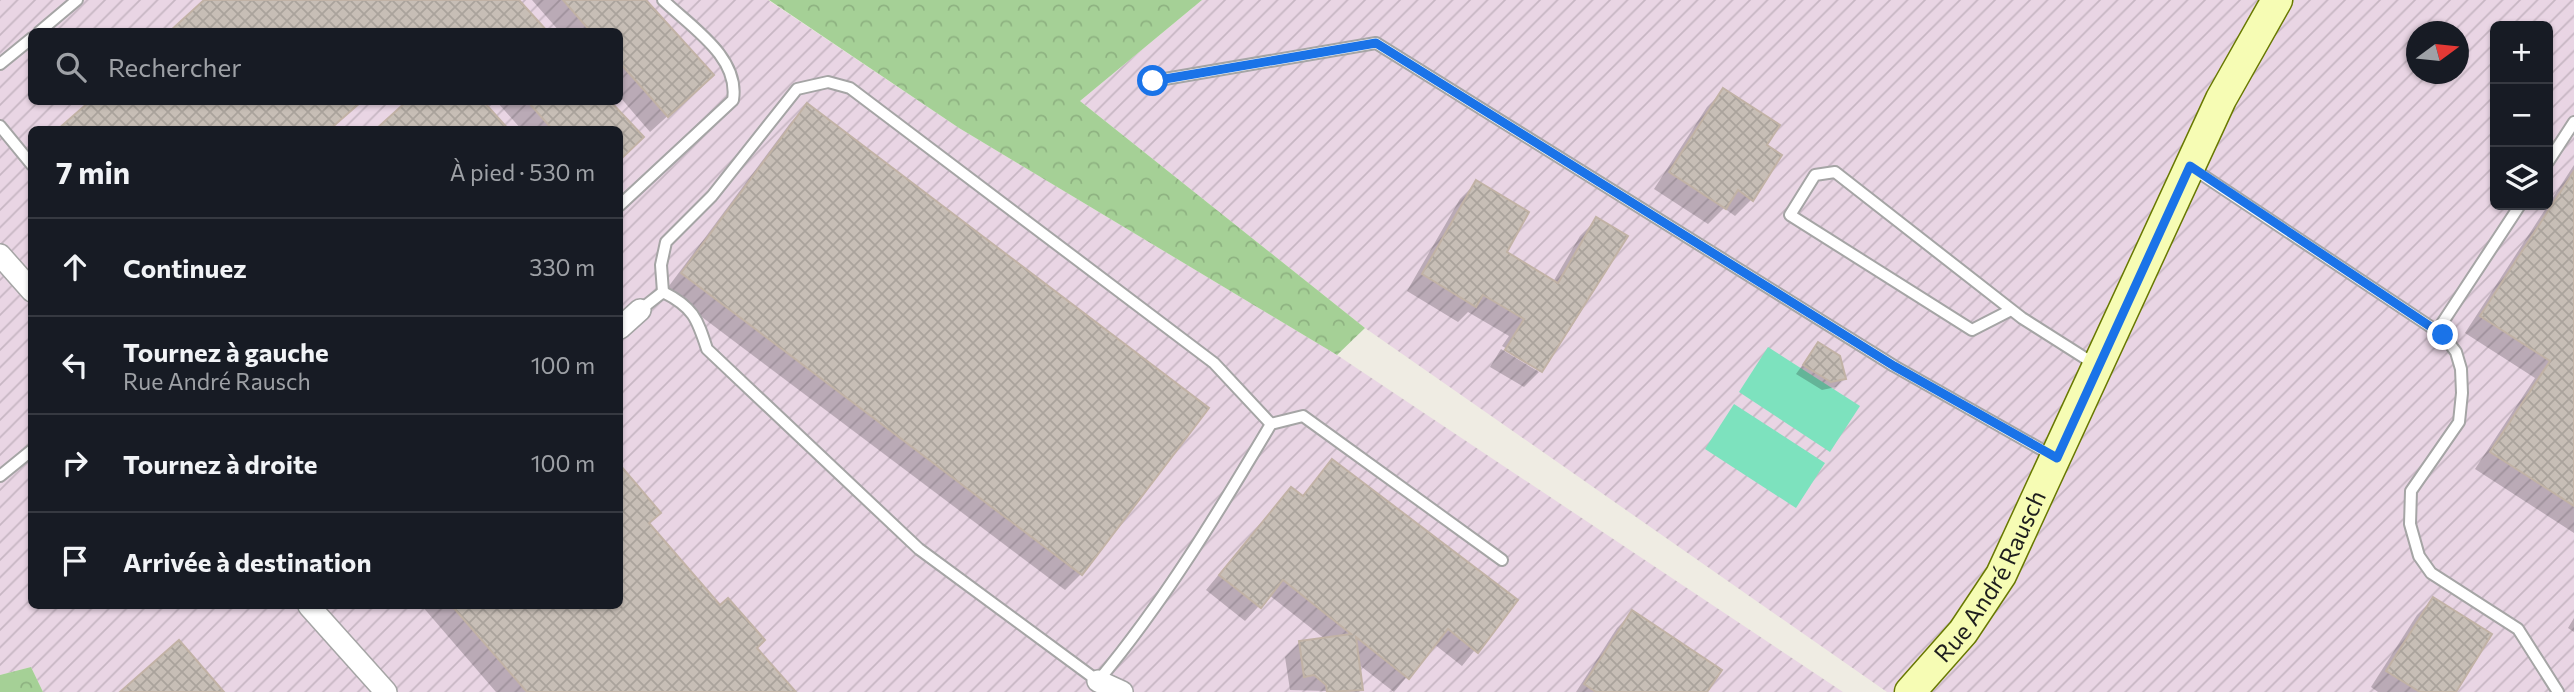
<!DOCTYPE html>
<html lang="fr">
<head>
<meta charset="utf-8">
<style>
	:root { --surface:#171b24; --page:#242831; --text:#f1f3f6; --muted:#9ea1a6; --line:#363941 }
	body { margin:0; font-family:Commissioner,sans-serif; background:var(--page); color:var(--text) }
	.controls { position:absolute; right:21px; top:21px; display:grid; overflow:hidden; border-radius:10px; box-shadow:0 2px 5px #0004 }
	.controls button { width:63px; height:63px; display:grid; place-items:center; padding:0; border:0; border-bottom:2px solid var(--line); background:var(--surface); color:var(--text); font:35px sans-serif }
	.compass { position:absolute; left:2406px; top:21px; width:63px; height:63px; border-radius:50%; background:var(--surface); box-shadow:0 2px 5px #0004; rotate:75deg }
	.stop { position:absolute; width:21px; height:21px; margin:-16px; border:5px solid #1a73e8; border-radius:50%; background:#fff }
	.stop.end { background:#1a73e8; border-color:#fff; box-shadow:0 2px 7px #0008 }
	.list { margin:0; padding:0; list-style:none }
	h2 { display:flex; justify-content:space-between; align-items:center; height:91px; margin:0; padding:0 28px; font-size:30px }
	h2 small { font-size:23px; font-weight:400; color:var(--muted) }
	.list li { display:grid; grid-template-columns:46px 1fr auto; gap:21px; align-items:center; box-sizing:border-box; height:98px; padding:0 28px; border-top:2px solid var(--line) }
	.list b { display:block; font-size:26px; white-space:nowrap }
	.list p { margin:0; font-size:23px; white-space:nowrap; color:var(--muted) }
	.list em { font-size:23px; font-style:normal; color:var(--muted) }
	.icon { flex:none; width:38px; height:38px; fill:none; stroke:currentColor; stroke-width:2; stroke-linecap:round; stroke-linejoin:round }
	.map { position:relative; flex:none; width:2574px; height:692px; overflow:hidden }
	.search { position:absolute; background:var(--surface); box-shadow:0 2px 5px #0004; left:28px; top:28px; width:595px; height:77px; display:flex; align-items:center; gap:18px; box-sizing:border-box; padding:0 24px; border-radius:10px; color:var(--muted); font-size:26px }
	.panel { position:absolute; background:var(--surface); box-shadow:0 2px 5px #0004; left:28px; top:126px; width:595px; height:483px; border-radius:10px }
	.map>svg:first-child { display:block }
</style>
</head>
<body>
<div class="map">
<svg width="2574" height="692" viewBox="0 0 2574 692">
	<defs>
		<pattern id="industrial-furrows" width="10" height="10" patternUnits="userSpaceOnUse" patternTransform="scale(1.75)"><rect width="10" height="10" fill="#e9d5e4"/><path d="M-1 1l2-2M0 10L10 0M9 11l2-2" fill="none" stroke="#c7b6c3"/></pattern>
		<pattern id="forest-crowns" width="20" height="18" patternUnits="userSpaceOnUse" patternTransform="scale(1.75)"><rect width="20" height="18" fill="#a5d096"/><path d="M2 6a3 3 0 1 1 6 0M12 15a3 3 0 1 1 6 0" fill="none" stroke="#8eb281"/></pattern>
		<pattern id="building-cross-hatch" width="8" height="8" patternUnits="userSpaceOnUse" patternTransform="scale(1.75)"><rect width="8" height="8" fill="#c7beb6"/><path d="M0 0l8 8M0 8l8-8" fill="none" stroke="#aaa39c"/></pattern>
	</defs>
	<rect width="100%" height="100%" fill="#efece3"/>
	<!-- industrial -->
	<g fill="url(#industrial-furrows)" fill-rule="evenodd">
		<path d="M0,0H768L959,128L1337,355L1843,692H43L31,667L0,675ZM32,32H620V102H32ZM32,130H620V606H32Z"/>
		<path d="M1202,0H2574V692H1887L1365,328L1080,101ZM2495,26H2548V205H2495ZM2416,32H2458V74H2416Z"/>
	</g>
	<!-- forest -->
	<g fill="url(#forest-crowns)">
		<polygon points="769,0 1202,0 1080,101 1365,328 1337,355 959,128"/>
		<polygon points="31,667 43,692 0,692 0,675"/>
	</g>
	<!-- pitch -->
	<g fill="#7de2be">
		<polygon points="1768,347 1860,406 1830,452 1739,392"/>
		<polygon points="1734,404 1825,463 1796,508 1705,449"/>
	</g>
	<!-- shadow -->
	<g fill="#0003">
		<polygon points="532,0 644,0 695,91 650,132 620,97 620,32 560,32"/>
		<polygon points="1723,91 1764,146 1752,199 1735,216 1724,208 1708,224 1654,189 1707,107"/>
		<polygon points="92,102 360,102 329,130 60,130"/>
		<polygon points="409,102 481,102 507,130 378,130"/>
		<polygon points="497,102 609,102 642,137 620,159 620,130 522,130"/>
		<polygon points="807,106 1081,574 1065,590 666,290 791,122"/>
		<polygon points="2574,165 2574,533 2475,469 2535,378 2465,333"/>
		<polygon points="1476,183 1505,252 1553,282 1580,236 1596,220 1626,237 1569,331 1558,342 1541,370 1524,387 1490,367 1501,349 1539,372 1539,367 1502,346 1509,336 1468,312 1458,322 1407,291 1460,199"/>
		<polygon points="1818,344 1844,378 1836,387 1822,390 1796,374"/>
		<polygon points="1332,462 1515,600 1462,666 1434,644 1394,692 1358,664 1361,690 1359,692 1290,690 1285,657 1300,642 1325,639 1269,595 1245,621 1206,590 1277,504 1291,489 1301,497"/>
		<polygon points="620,468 659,513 648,524 793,692 496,692 422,606 620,606"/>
		<polygon points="2433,599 2453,692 2378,692 2371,687 2417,615"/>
		<polygon points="1632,613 1707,689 1707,692 1576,692 1617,628"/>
		<polygon points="2574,618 2574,632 2568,628"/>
	</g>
	<!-- building -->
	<g fill="url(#building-cross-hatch)" stroke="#c1b2a5" stroke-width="2">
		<polygon points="204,0 519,0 548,32 169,32"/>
		<polygon points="563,0 646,0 714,75 668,117 620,63 620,32 591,32"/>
		<polygon points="1723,88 1780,125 1767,145 1782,155 1753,201 1738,190 1726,209 1669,172"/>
		<polygon points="89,102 361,102 329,130 57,130"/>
		<polygon points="406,102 484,102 509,130 375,130"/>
		<polygon points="528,102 611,102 644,137 620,160 620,130 553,130"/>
		<polygon points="807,103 1209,408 1082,575 681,273"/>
		<polygon points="2574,171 2574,506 2490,452 2550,361 2480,316"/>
		<polygon points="1476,180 1529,212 1507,252 1558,283 1596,217 1628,236 1542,372 1505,350 1524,319 1483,295 1476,307 1422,274"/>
		<polygon points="1818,342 1840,356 1846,379 1831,382 1803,365"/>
		<polygon points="1332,459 1518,600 1478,653 1448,629 1409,679 1356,637 1363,690 1327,692 1326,685 1314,675 1304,677 1299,641 1351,634 1283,580 1261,608 1219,575 1291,487 1303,496"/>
		<polygon points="620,465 661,513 649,523 720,605 728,598 765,640 757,648 796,692 527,692 452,606 620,606"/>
		<polygon points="2433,597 2492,634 2456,692 2420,692 2386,671"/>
		<polygon points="1632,610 1722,670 1707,692 1596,692 1584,684"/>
		<polygon points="179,640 224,692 120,692"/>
	</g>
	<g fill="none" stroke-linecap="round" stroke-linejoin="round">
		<defs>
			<g id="lane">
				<polyline points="39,32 77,0"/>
				<polyline points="0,64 32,38"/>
				<polyline points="1153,81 1376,43 1894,366 2053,456"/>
				<polyline points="0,126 32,165"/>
				<polyline points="2548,162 2574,122"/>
				<polyline points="2192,168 2443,335 2456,352 2461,369 2462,393 2459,422 2411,491 2410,524 2419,556 2431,573 2518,629 2558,692"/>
				<path d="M620,205L733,100C740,57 691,27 663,0"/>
				<polyline points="663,292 661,265 666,242 712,196 797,89 828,82 850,88 1214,363 1271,424"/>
				<path d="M640,310L663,292C693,307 697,318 707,349L919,549L1098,681C1164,602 1218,513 1271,424L1303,416L1502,560"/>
				<polyline points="2011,310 1972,330 1790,215 1815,175 1835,172 2022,318 2096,365"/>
				<polyline points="2437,331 2520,205"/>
				<polyline points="0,476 32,450"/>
			</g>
			<g id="street">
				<polyline points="0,255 32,291"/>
				<polyline points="620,328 640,310"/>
				<polyline points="309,606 386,692"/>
				<polyline points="1098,681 1122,692"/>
			</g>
			<g id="secondary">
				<path id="s1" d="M1910,692L1963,632L2001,575L2221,99L2277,0"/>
			</g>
		</defs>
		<!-- lane casing -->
		<use href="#lane" stroke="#a5a5a5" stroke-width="14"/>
		<!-- street casing -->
		<use href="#street" stroke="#a5a5a5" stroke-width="24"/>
		<!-- secondary casing -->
		<use href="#secondary" stroke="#687900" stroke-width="33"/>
		<!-- lane -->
		<use href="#lane" stroke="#fff" stroke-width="10"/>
		<!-- street -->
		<use href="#street" stroke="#fff" stroke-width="21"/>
		<!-- secondary -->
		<use href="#secondary" stroke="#f6fcb4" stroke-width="30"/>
	</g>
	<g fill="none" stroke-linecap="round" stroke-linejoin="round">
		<!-- route -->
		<polyline stroke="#1a73e8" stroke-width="9" points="1153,81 1376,43 1894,366 2057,458 2190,166 2443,335"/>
	</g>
	<g text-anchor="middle" stroke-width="5" stroke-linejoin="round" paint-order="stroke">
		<!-- street labels -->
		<g font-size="24" fill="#1e1e1e" stroke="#fff">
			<text dy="8" stroke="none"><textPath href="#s1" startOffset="142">Rue André Rausch</textPath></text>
		</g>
	</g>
</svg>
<div class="controls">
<button>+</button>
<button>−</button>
<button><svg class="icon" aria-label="layers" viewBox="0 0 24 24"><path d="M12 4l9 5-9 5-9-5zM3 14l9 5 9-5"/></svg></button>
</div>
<svg class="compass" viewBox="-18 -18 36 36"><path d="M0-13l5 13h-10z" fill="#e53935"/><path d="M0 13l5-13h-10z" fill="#9ea1a6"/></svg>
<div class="stop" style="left:1153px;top:81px"></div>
<div class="stop end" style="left:2443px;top:335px"></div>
<div class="search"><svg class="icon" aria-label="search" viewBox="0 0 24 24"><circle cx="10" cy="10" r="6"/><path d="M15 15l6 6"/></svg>Rechercher</div>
<section class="panel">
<h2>7 min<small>À pied · 530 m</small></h2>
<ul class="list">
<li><svg class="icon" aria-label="ahead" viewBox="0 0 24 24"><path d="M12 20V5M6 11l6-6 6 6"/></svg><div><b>Continuez</b></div><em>330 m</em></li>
<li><svg class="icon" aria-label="left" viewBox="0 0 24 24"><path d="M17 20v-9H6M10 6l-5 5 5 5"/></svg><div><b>Tournez à gauche</b><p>Rue André Rausch</p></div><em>100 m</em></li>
<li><svg class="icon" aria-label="right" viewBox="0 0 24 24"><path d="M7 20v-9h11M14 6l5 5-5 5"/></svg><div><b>Tournez à droite</b></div><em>100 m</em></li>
<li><svg class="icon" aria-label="arrive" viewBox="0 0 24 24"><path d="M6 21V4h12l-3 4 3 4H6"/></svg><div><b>Arrivée à destination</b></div></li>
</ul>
</section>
</div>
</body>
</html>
